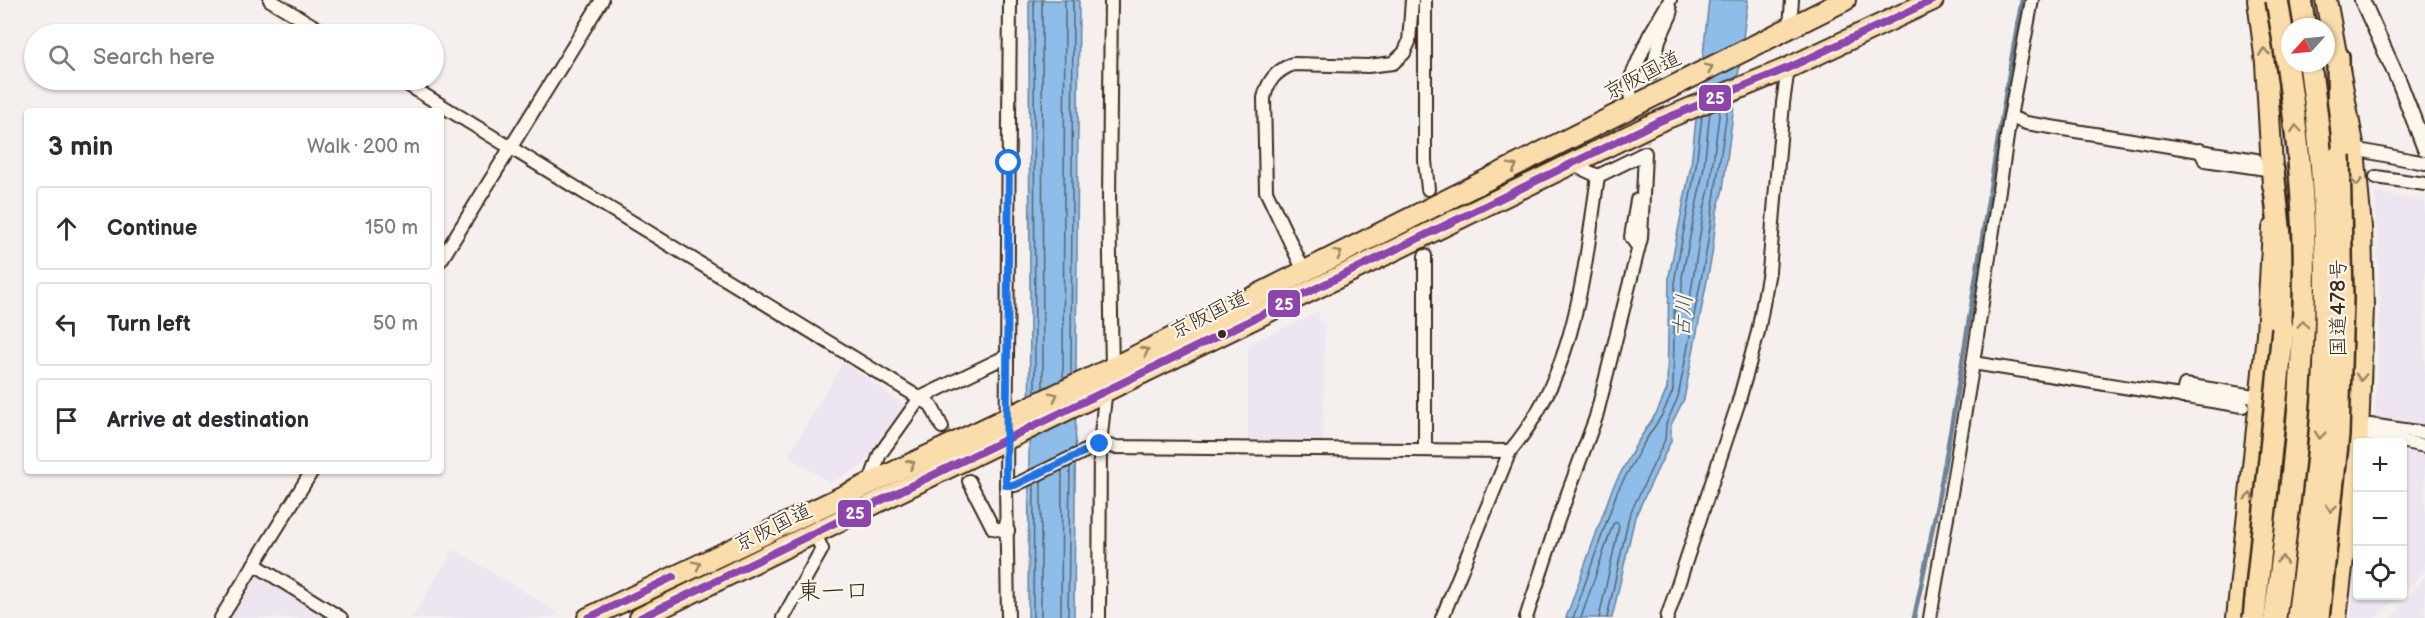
<!DOCTYPE html>
<html lang="en">
<head>
<meta charset="utf-8">
<style>
	:root { --surface:#fff; --page:#f2f2f3; --text:#2b2b33; --muted:#7c7c81; --line:#e1e1e2 }
	body { margin:0; font-family:"Balsamiq Sans","Klee One",sans-serif; background:var(--page); color:var(--text) }
	.controls { position:absolute; right:18px; bottom:18px; display:grid; overflow:hidden; border-radius:6px; box-shadow:0 2px 4px #0004 }
	.controls button { width:54px; height:54px; display:grid; place-items:center; padding:0; border:0; border-bottom:2px solid var(--line); background:var(--surface); color:var(--text); font:30px sans-serif }
	.compass { position:absolute; left:2281px; top:18px; width:54px; height:54px; border-radius:50%; background:var(--surface); box-shadow:0 2px 4px #0004; rotate:243deg }
	.stop { position:absolute; width:18px; height:18px; margin:-14px; border:4px solid #1a73e8; border-radius:50%; background:#fff }
	.stop.end { background:#1a73e8; border-color:#fff; box-shadow:0 2px 6px #0008 }
	.list { margin:0; padding:0; list-style:none }
	h2 { display:flex; justify-content:space-between; align-items:center; height:78px; margin:0; padding:0 24px; font-size:26px }
	h2 small { font-size:20px; font-weight:400; color:var(--muted) }
	.list li { display:grid; grid-template-columns:39px 1fr auto; gap:18px; align-items:center; box-sizing:border-box; height:84px; margin:0 12px 12px; padding:0 12px; border:2px solid var(--line); border-radius:6px }
	.list b { display:block; font-size:22px; white-space:nowrap }
	.list em { font-size:20px; font-style:normal; color:var(--muted) }
	.icon { flex:none; width:33px; height:33px; fill:none; stroke:currentColor; stroke-width:2; stroke-linecap:round; stroke-linejoin:round }
	.map { position:relative; flex:none; width:2425px; height:618px; overflow:hidden }
	.search { position:absolute; background:var(--surface); box-shadow:0 2px 4px #0004; left:24px; top:24px; width:420px; height:66px; display:flex; align-items:center; gap:15px; box-sizing:border-box; padding:0 21px; border-radius:33px; color:var(--muted); font-size:22px }
	.panel { position:absolute; background:var(--surface); box-shadow:0 2px 4px #0004; left:24px; top:108px; width:420px; height:366px; border-radius:6px }
	.map>svg:first-child { display:block }
</style>
</head>
<body>
<div class="map">
<svg width="2425" height="618" viewBox="0 0 2425 618">
	<rect width="100%" height="100%" fill="#f5efee"/>
	<filter id="ink" filterUnits="userSpaceOnUse"><feTurbulence type="fractalNoise" baseFrequency=".0167" numOctaves="2"/><feDisplacementMap in="SourceGraphic" scale="12" xChannelSelector="R" yChannelSelector="G"/><feConvolveMatrix kernelMatrix="1 2 1 2 8 2 1 2 1" color-interpolation-filters="sRGB"/></filter>
	<g filter="url(#ink)">
		<!-- built -->
		<g fill="#ede6f1">
			<polygon points="2375,193 2425,201 2425,430 2375,422 2380,302"/>
			<polygon points="1319,312 1319,322 1325,322 1323,443 1248,442 1248,344"/>
			<polygon points="843,363 907,406 863,465 830,483 788,456"/>
			<polygon points="2402,446 2425,450 2425,571 2403,592"/>
			<polygon points="454,549 559,613 548,618 412,618"/>
			<polygon points="2357,558 2358,596 2399,596 2375,618 2351,618"/>
			<polygon points="255,575 328,618 228,618"/>
			<polygon points="2425,576 2425,618 2392,618"/>
		</g>
		<!-- water -->
		<g fill="#8dbde8" stroke="#6c8297" stroke-width="1.5">
			<polygon points="1029,0 1079,0 1074,618 1028,618 1030,304"/>
			<polygon points="1709,0 1748,0 1723,189 1717,211 1712,255 1684,399 1671,425 1671,441 1635,517 1612,618 1566,618 1612,489 1637,443 1657,412 1667,389 1669,276 1691,165"/>
		</g>
		<g fill="none" stroke-linecap="round" stroke-linejoin="round">
			<!-- shore -->
			<g stroke="#5c656f" stroke-width="1.5">
				<polyline points="1034,0 1035,392"/>
				<polyline points="1042,0 1043,389"/>
				<polyline points="1710,112 1704,167 1682,277 1682,311 1685,313 1688,311 1704,209 1710,186 1720,108"/>
				<polyline points="1071,375 1073,0"/>
				<polyline points="1063,379 1065,0"/>
				<polyline points="1033,618 1034,484"/>
				<polyline points="1041,618 1041,481"/>
				<polyline points="1061,618 1062,471"/>
				<polyline points="1068,618 1070,467"/>
				<polyline points="1573,618 1617,492 1642,446 1662,415 1673,391 1675,277 1696,166 1702,116"/>
				<polyline points="1581,618 1613,524 1617,522 1619,526 1599,618"/>
				<polyline points="1607,618 1629,516 1665,440 1666,424 1678,397 1706,254 1728,105"/>
			</g>
			<!-- stream -->
			<path stroke="#6c8297" stroke-width="4.5" d="M1914,618C1959,414 1984,206 2022,0"/>
			<!-- minor-tunnel -->
			<g stroke="#d0c8c4" stroke-width="12" stroke-dasharray="12 6" stroke-linecap="butt">
				<polyline points="1641,160 1652,73"/>
				<polyline points="2268,162 2328,170"/>
				<polyline points="1425,256 1428,189"/>
				<polyline points="942,427 969,481"/>
			</g>
			<defs>
				<g id="minor">
					<polyline points="270,0 327,34"/>
					<polyline points="1111,0 1109,200 1112,370"/>
					<polyline points="1425,0 1425,161 1428,189"/>
					<polyline points="2032,0 2010,117 1973,363 2243,406"/>
					<polyline points="1790,27 1792,0"/>
					<polyline points="1652,73 1659,40 1671,14 1670,9"/>
					<polyline points="400,80 931,405 942,427"/>
					<polyline points="1632,108 1629,82 1649,36 1670,0"/>
					<polyline points="2010,117 2026,123 2256,160"/>
					<polyline points="2354,149 2425,163"/>
					<polyline points="2200,150 2205,160 2273,170"/>
					<polyline points="1572,164 1598,176"/>
					<polyline points="2376,177 2425,184"/>
					<polyline points="1637,200 1631,237 1638,247"/>
					<polyline points="1425,256 1425,448"/>
					<polyline points="441,260 602,0"/>
					<path d="M1304,271L1266,191L1264,98C1268,80 1276,71 1293,64L1368,66L1393,63L1404,53L1409,42L1412,0"/>
					<polyline points="2182,397 2185,385 2260,397"/>
					<polyline points="2370,425 2425,433"/>
					<polyline points="2358,433 2425,446"/>
					<polyline points="969,481 993,528 1008,531"/>
					<polyline points="869,484 880,454 920,398 1007,356"/>
					<polyline points="1006,485 1015,485 1100,444 1114,447 1510,451"/>
					<polyline points="254,564 341,618"/>
					<polyline points="221,618 312,471"/>
					<polyline points="783,618 822,549 815,534"/>
					<polyline points="1008,618 1006,485 1010,0"/>
					<polyline points="1099,618 1100,444 1106,387"/>
					<path d="M1442,618L1510,451C1576,373 1584,273 1598,176"/>
					<polyline points="1526,618 1558,520 1596,417 1641,238 1645,153 1598,176"/>
					<polyline points="1667,618 1738,404 1758,332 1769,271 1783,103 1788,68"/>
					<polyline points="1930,618 1973,363"/>
				</g>
				<polyline id="tertiary" points="2362,0 2400,84 2425,149"/>
				<g id="trunk">
					<polyline points="2258,0 2266,63 2273,185"/>
					<polyline points="2326,0 2354,149 2361,228 2363,307 2358,433 2336,618"/>
					<polyline points="588,618 1114,367 1845,0"/>
					<polyline points="640,618 1655,123 1788,68 1933,0"/>
					<polyline points="2237,618 2267,334 2273,229"/>
				</g>
				<g id="motorway">
					<polyline points="2300,0 2305,27"/>
					<polyline points="2338,57 2339,156"/>
					<polyline points="2273,170 2284,273 2283,329"/>
				</g>
			</defs>
			<!-- minor casing -->
			<use href="#minor" stroke="#3b2a1e" stroke-width="16"/>
			<!-- tertiary casing -->
			<use href="#tertiary" stroke="#3b2a1e" stroke-width="18"/>
			<!-- trunk casing -->
			<use href="#trunk" stroke="#3b2a1e" stroke-width="24"/>
			<!-- motorway casing -->
			<use href="#motorway" stroke="#3b2a1e" stroke-width="26"/>
			<!-- minor -->
			<use href="#minor" stroke="#fbf7ec" stroke-width="12"/>
			<!-- tertiary -->
			<use href="#tertiary" stroke="#fbf7ec" stroke-width="14"/>
			<!-- trunk -->
			<use href="#trunk" stroke="#faddab" stroke-width="20"/>
			<!-- motorway -->
			<use href="#motorway" stroke="#faddab" stroke-width="21"/>
			<defs>
				<g id="motorway-bridge">
					<polyline points="2254,618 2283,329"/>
					<path d="M2275,618C2291,494 2307,369 2304,243C2302,161 2291,81 2277,0"/>
					<path d="M2298,618C2308,538 2320,458 2324,377C2330,272 2325,167 2310,63"/>
					<polyline points="2318,618 2338,435 2342,299 2339,156"/>
				</g>
			</defs>
			<!-- motorway-bridge casing -->
			<use href="#motorway-bridge" stroke="#3b2a1e" stroke-width="26" stroke-linecap="butt"/>
			<!-- motorway-bridge -->
			<use href="#motorway-bridge" stroke="#faddab" stroke-width="21"/>
			<defs>
				<g id="bus-1">
					<polyline points="588,618 673,577"/>
					<polyline points="640,618 1655,123 1788,68 1933,0"/>
				</g>
			</defs>
			<!-- bus-1 casing -->
			<use href="#bus-1" stroke="#fbf7ec" stroke-width="12"/>
			<!-- bus-1 -->
			<use href="#bus-1" stroke="#8e44ad" stroke-width="8"/>
		</g>
		<!-- one-way arrows -->
		<defs><path id="oneway-chevron" d="M-2-3.5L2.5 0L-2 3.5" fill="none" stroke-width="1.6" stroke-linecap="round" stroke-linejoin="round" transform="scale(1.5)"/></defs>
		<g stroke="#9a8464">
			<use href="#oneway-chevron" transform="translate(2264 52) rotate(-97)"/>
			<use href="#oneway-chevron" transform="translate(1709 68) rotate(-27)"/>
			<use href="#oneway-chevron" transform="translate(2296 129) rotate(-95)"/>
			<use href="#oneway-chevron" transform="translate(1513 167) rotate(-27)"/>
			<use href="#oneway-chevron" transform="translate(2357 182) rotate(85)"/>
			<use href="#oneway-chevron" transform="translate(1338 254) rotate(-27)"/>
			<use href="#oneway-chevron" transform="translate(2303 324) rotate(-88)"/>
			<use href="#oneway-chevron" transform="translate(1145 351) rotate(-27)"/>
			<use href="#oneway-chevron" transform="translate(2361 377) rotate(93)"/>
			<use href="#oneway-chevron" transform="translate(1054 396) rotate(-26)"/>
			<use href="#oneway-chevron" transform="translate(2320 435) rotate(95)"/>
			<use href="#oneway-chevron" transform="translate(911 464) rotate(-25)"/>
			<use href="#oneway-chevron" transform="translate(2250 497) rotate(-84)"/>
			<use href="#oneway-chevron" transform="translate(2331 508) rotate(97)"/>
			<use href="#oneway-chevron" transform="translate(2282 560) rotate(-83)"/>
			<use href="#oneway-chevron" transform="translate(697 565) rotate(-26)"/>
		</g>
	</g>
	<g fill="none" stroke-linecap="round" stroke-linejoin="round" filter="url(#ink)">
		<!-- route -->
		<polyline stroke="#1a73e8" stroke-width="8" points="1009,163 1006,485 1015,485 1100,444"/>
	</g>
	<!-- markers -->
	<circle fill="#3b2a1e" stroke="#fbf7ec" stroke-width="2" cx="1222" cy="334" r="5"/>
	<g text-anchor="middle" stroke-width="4.5" stroke-linejoin="round" paint-order="stroke">
		<!-- street labels -->
		<g font-size="21" fill="#3b2a1e" stroke="#fbf7ec">
			<text transform="translate(1642 75) rotate(-27)" y="7">京阪国道</text>
			<text transform="translate(2338 308) rotate(-90)" y="7">国道478号</text>
			<text transform="translate(1209 314) rotate(-26)" y="7">京阪国道</text>
			<text transform="translate(773 527) rotate(-26)" y="7">京阪国道</text>
		</g>
		<!-- water labels -->
		<g font-size="22" font-style="italic" fill="#54565b" stroke="#fbf7ec">
			<text transform="translate(1682 316) rotate(-85)" y="8">古川</text>
		</g>
		<!-- quarter labels -->
		<g font-size="24" fill="#3b2a1e" stroke="#fbf7ec">
			<text x="833" y="599">東一口</text>
		</g>
	</g>
	<g stroke="#fbf7ec" stroke-width="2">
		<rect x="1698" y="84" width="34" height="28" rx="6" fill="#8e44ad"/>
		<rect x="1267" y="289" width="34" height="29" rx="6" fill="#8e44ad"/>
		<rect x="837" y="499" width="35" height="29" rx="6" fill="#8e44ad"/>
	</g>
	<g font-size="16" text-anchor="middle" font-weight="bold" fill="#fff">
		<text x="1715" y="104">25</text>
		<text x="1284" y="310">25</text>
		<text x="855" y="519">25</text>
	</g>
</svg>
<div class="controls">
<button>+</button>
<button>−</button>
<button><svg class="icon" aria-label="locate" viewBox="0 0 24 24"><circle cx="12" cy="12" r="6"/><path d="M12 2v4M12 18v4M2 12h4M18 12h4"/></svg></button>
</div>
<svg class="compass" viewBox="-18 -18 36 36"><path d="M0-13l5 13h-10z" fill="#e53935"/><path d="M0 13l5-13h-10z" fill="#7c7c81"/></svg>
<div class="stop" style="left:1009px;top:163px"></div>
<div class="stop end" style="left:1100px;top:444px"></div>
<div class="search"><svg class="icon" aria-label="search" viewBox="0 0 24 24"><circle cx="10" cy="10" r="6"/><path d="M15 15l6 6"/></svg>Search here</div>
<section class="panel">
<h2>3 min<small>Walk · 200 m</small></h2>
<ul class="list">
<li><svg class="icon" aria-label="ahead" viewBox="0 0 24 24"><path d="M12 20V5M6 11l6-6 6 6"/></svg><div><b>Continue</b></div><em>150 m</em></li>
<li><svg class="icon" aria-label="left" viewBox="0 0 24 24"><path d="M17 20v-9H6M10 6l-5 5 5 5"/></svg><div><b>Turn left</b></div><em>50 m</em></li>
<li><svg class="icon" aria-label="arrive" viewBox="0 0 24 24"><path d="M6 21V4h12l-3 4 3 4H6"/></svg><div><b>Arrive at destination</b></div></li>
</ul>
</section>
</div>
</body>
</html>
